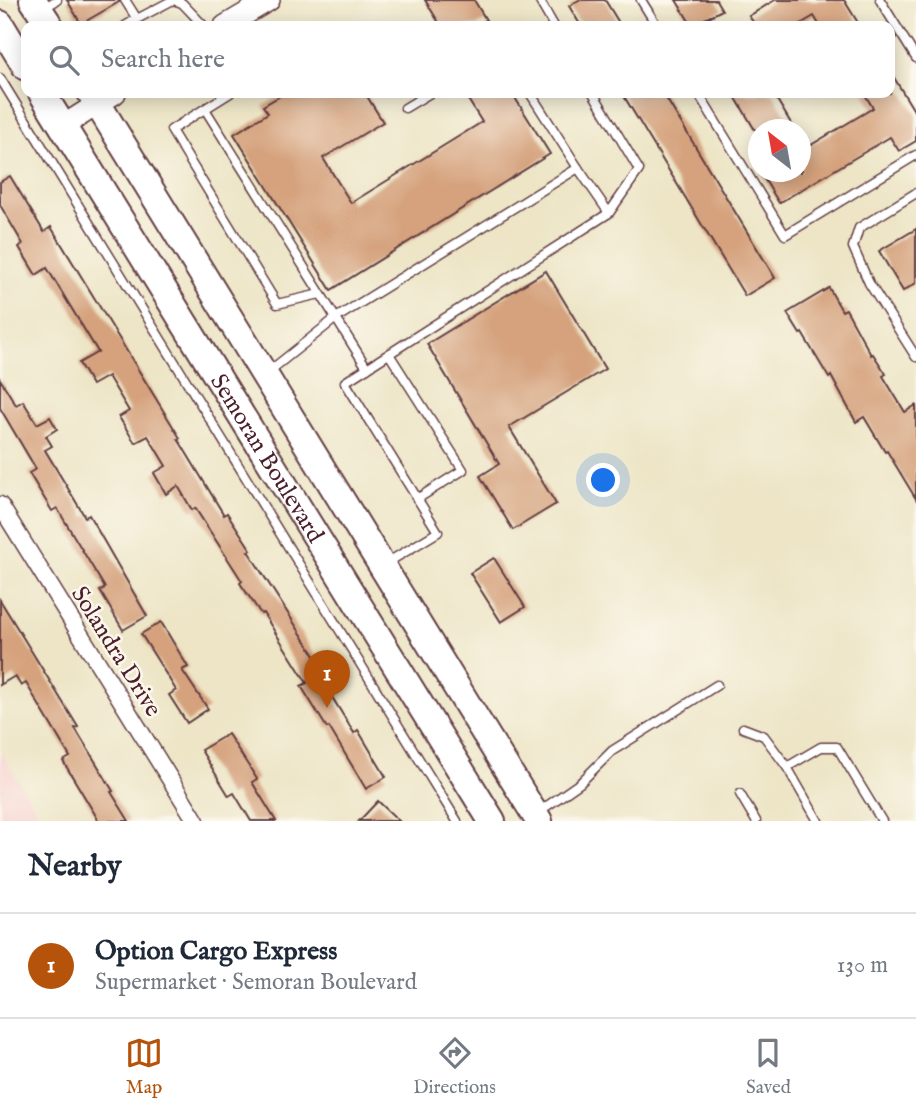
<!DOCTYPE html>
<html lang="en">
<head>
<meta charset="utf-8">
<style>
	:root { --surface:#fff; --page:#f6f6f7; --text:#1f2937; --muted:#747a83; --line:#e0e1e3; --accent:#b45309 }
	body { margin:0; font-family:"IM FELL English",serif; background:var(--page); color:var(--text) }
	.compass { position:absolute; left:748px; top:119px; width:63px; height:63px; border-radius:50%; background:var(--surface); box-shadow:0 4px 18px #0003; rotate:329deg }
	.you { position:absolute; left:604px; top:481px; width:24px; height:24px; margin:-18px; border:5px solid #fff; border-radius:50%; background:#1a73e8; box-shadow:0 0 0 10px #1a73e833 }
	.badge { display:grid; place-items:center; width:46px; height:46px; border-radius:50%; background:var(--accent); color:#fff; font-size:23px; font-weight:700 }
	.pin { position:absolute; translate:-50% -58px; filter:drop-shadow(0 2px 4px #0008) }
	.pin::after { content:''; position:absolute; top:37px; width:24px; height:21px; background:inherit; clip-path:polygon(0 0,100% 0,50% 100%) }
	.list { margin:0; padding:0; list-style:none }
	h2 { display:flex; justify-content:space-between; align-items:center; height:91px; margin:0; padding:0 28px; font-size:30px }
	h2 small { font-size:23px; font-weight:400; color:var(--muted) }
	.list li { display:grid; grid-template-columns:46px 1fr auto; gap:21px; align-items:center; box-sizing:border-box; height:105px; padding:0 28px; border-top:2px solid var(--line) }
	.list b { display:block; font-size:26px; white-space:nowrap }
	.list p { margin:0; font-size:23px; white-space:nowrap; color:var(--muted) }
	.list em { font-size:23px; font-style:normal; color:var(--muted) }
	.icon { flex:none; width:38px; height:38px; fill:none; stroke:currentColor; stroke-width:2; stroke-linecap:round; stroke-linejoin:round }
	.map { position:relative; flex:none; width:916px; height:821px; overflow:hidden }
	.search { position:absolute; background:var(--surface); box-shadow:0 4px 18px #0003; left:21px; right:21px; top:21px; height:77px; display:flex; align-items:center; gap:18px; box-sizing:border-box; padding:0 24px; border-radius:14px; color:var(--muted); font-size:26px }
	.sheet { height:196px; background:var(--surface) }
	nav { display:flex; justify-content:space-around; align-items:center; box-sizing:border-box; height:98px; border-top:2px solid var(--line); background:var(--surface); font-size:19px; color:var(--muted) }
	nav a { display:grid; justify-items:center; gap:4px }
	nav .on { color:var(--accent) }
	.map>svg:first-child { display:block }
</style>
</head>
<body>
<div class="map">
<svg width="916" height="821" viewBox="0 0 916 821">
	<rect width="100%" height="100%" fill="#fbf7ec"/>
	<filter id="ink" filterUnits="userSpaceOnUse"><feTurbulence type="fractalNoise" baseFrequency=".0143" numOctaves="2"/><feDisplacementMap in="SourceGraphic" scale="14" xChannelSelector="R" yChannelSelector="G"/><feConvolveMatrix kernelMatrix="1 2 1 2 8 2 1 2 1" color-interpolation-filters="sRGB"/></filter>
	<filter id="wash" filterUnits="userSpaceOnUse"><feTurbulence type="fractalNoise" baseFrequency=".00686" numOctaves="4" result="noise"/><feDisplacementMap in="SourceGraphic" scale="28" xChannelSelector="R" yChannelSelector="G"/><feGaussianBlur stdDeviation="1.57" result="paint"/><feColorMatrix in="noise" values="0 0 0 0 0 0 0 0 0 0 0 0 0 0 0 0 0 1.4 0 .05"/><feComposite in="paint" operator="in"/></filter>
	<g filter="url(#wash)">
		<rect width="100%" height="100%" fill="#ede5c6"/>
		<!-- built -->
		<polygon fill="#f7d0cf" points="0,751 43,821 0,821"/>
		<g id="blocks">
			<!-- building -->
			<g fill="#d5a27d">
				<polygon points="67,0 119,0 119,2 81,24"/>
				<polygon points="425,0 474,0 486,20 476,26 441,26"/>
				<polygon points="579,0 605,0 621,26 581,26 569,6"/>
				<polygon points="676,0 716,0 722,10 692,26"/>
				<polygon points="775,0 844,0 860,26 820,26 814,16 797,26 756,26 749,16"/>
				<polygon points="890,71 916,114 916,141 899,151 890,137 779,203 760,172 801,172 801,151 873,108 864,93 890,93"/>
				<polygon points="285,93 365,93 383,122 323,158 351,203 482,122 464,93 512,93 550,154 331,290 234,134 268,113 263,106"/>
				<polygon points="622,93 663,93 775,278 745,296"/>
				<polygon points="733,93 773,93 795,130 755,130"/>
				<polygon points="10,176 44,232 51,227 180,438 178,439 224,515 227,513 251,550 248,551 319,662 313,666 354,733 358,730 386,777 366,789 329,727 327,728 301,686 307,683 263,613 261,614 240,583 242,581 195,508 192,510 178,486 166,494 154,473 166,466 148,436 135,443 119,417 129,411 108,376 92,385 79,363 98,352 47,268 36,275 19,247 23,244 0,205 0,182"/>
				<polygon points="916,229 916,283 903,291 879,251"/>
				<polygon points="546,271 605,369 509,427 556,504 513,530 480,476 499,464 427,344"/>
				<polygon points="829,288 842,311 846,309 871,355 873,354 886,374 883,376 905,412 916,405 916,499 887,451 885,452 864,417 856,422 831,376 829,378 802,333 800,334 787,313"/>
				<polygon points="0,379 16,405 23,401 37,424 50,417 57,429 46,436 52,446 45,450 85,517 89,515 147,616 123,630 100,591 105,588 57,508 52,511 29,473 36,469 0,408"/>
				<polygon points="494,558 525,607 501,622 470,573"/>
				<polygon points="0,600 78,727 75,728 113,791 111,792 129,821 99,821 63,761 70,757 26,683 21,686 15,676 0,685"/>
				<polygon points="161,622 188,667 182,670 208,709 187,723 169,695 176,690 141,634"/>
				<polygon points="228,734 257,779 252,782 276,821 251,821 234,793 229,796 201,750"/>
				<polygon points="378,801 399,821 359,821"/>
			</g>
		</g>
	</g>
	<g filter="url(#ink)">
		<use href="#blocks" fill-opacity="0" stroke="#623d42" stroke-width="2"/>
		<g fill="none" stroke-linecap="round" stroke-linejoin="round">
			<defs>
				<g id="service">
					<polyline points="125,0 137,19 173,0 182,3 204,26"/>
					<polyline points="539,0 554,26"/>
					<polyline points="641,0 657,26"/>
					<polyline points="880,0 916,58"/>
					<polyline points="42,9 57,0"/>
					<polyline points="125,26 137,19"/>
					<polyline points="0,78 457,821"/>
					<polyline points="230,93 171,130 277,304 320,294"/>
					<polyline points="530,93 578,168"/>
					<polyline points="698,93 785,235 916,155"/>
					<polyline points="405,108 430,93"/>
					<polyline points="205,109 367,368"/>
					<polyline points="916,193 859,228 853,247 869,283 916,357"/>
					<polyline points="389,354 463,470 417,499"/>
					<polyline points="267,373 336,318 578,168 609,213"/>
					<polyline points="385,564 438,532 345,382 609,213 639,170 593,93"/>
					<polyline points="743,728 764,736 787,767 818,821"/>
					<polyline points="787,767 821,747 837,747 882,821"/>
					<polyline points="740,794 756,821"/>
					<polyline points="537,813 580,783 612,751 717,685"/>
				</g>
				<polyline id="minor" points="0,505 196,821"/>
				<g id="tertiary">
					<polyline points="225,26 269,0"/>
					<polyline points="63,126 115,93"/>
				</g>
				<g id="primary">
					<polyline points="33,0 50,26"/>
					<polyline points="0,24 26,67"/>
					<path id="s1" d="M42,93L492,821"/>
					<polyline points="91,93 539,821"/>
				</g>
			</defs>
			<!-- service casing -->
			<use href="#service" stroke="#623d42" stroke-width="11"/>
			<!-- minor casing -->
			<use href="#minor" stroke="#623d42" stroke-width="19"/>
			<!-- tertiary casing -->
			<use href="#tertiary" stroke="#623d42" stroke-width="24"/>
			<!-- primary casing -->
			<use href="#primary" stroke="#623d42" stroke-width="30"/>
			<!-- service -->
			<use href="#service" stroke="#fff" stroke-width="8"/>
			<!-- minor -->
			<use href="#minor" stroke="#fff" stroke-width="16"/>
			<!-- tertiary -->
			<use href="#tertiary" stroke="#fff" stroke-width="21"/>
			<!-- primary -->
			<use href="#primary" stroke="#fff" stroke-width="26"/>
		</g>
	</g>
	<g text-anchor="middle" stroke-width="5" stroke-linejoin="round" paint-order="stroke">
		<!-- street labels -->
		<g font-size="24" fill="#4a1f2b" stroke="#fbf7ec">
			<text dy="8" stroke="none"><textPath href="#s1" startOffset="429">Semoran Boulevard</textPath></text>
			<text transform="translate(117 651) rotate(58)" y="8">Solandra Drive</text>
		</g>
	</g>
</svg>
<svg class="compass" viewBox="-18 -18 36 36"><path d="M0-13l5 13h-10z" fill="#e53935"/><path d="M0 13l5-13h-10z" fill="#747a83"/></svg>
<div class="you"></div>
<div class="pin badge" style="left:327px;top:708px">1</div>
<div class="search"><svg class="icon" aria-label="search" viewBox="0 0 24 24"><circle cx="10" cy="10" r="6"/><path d="M15 15l6 6"/></svg>Search here</div>
</div>
<section class="sheet">
<h2>Nearby<small></small></h2>
<ul class="list">
<li><span class="badge">1</span><div><b>Option Cargo Express</b><p>Supermarket · Semoran Boulevard</p></div><em>130 m</em></li>
</ul>
</section>
<nav>
<a class="on"><svg class="icon" aria-label="map" viewBox="0 0 24 24"><path d="M3 6l6-2 6 2 6-2v14l-6 2-6-2-6 2zM9 4v14M15 6v14"/></svg>Map</a>
<a><svg class="icon" aria-label="directions" viewBox="0 0 24 24"><path d="M12 3l9 9-9 9-9-9zM9 14v-3h6M13 9l2 2-2 2"/></svg>Directions</a>
<a><svg class="icon" aria-label="saved" viewBox="0 0 24 24"><path d="M7 4h10v16l-5-4-5 4z"/></svg>Saved</a>
</nav>
</body>
</html>
